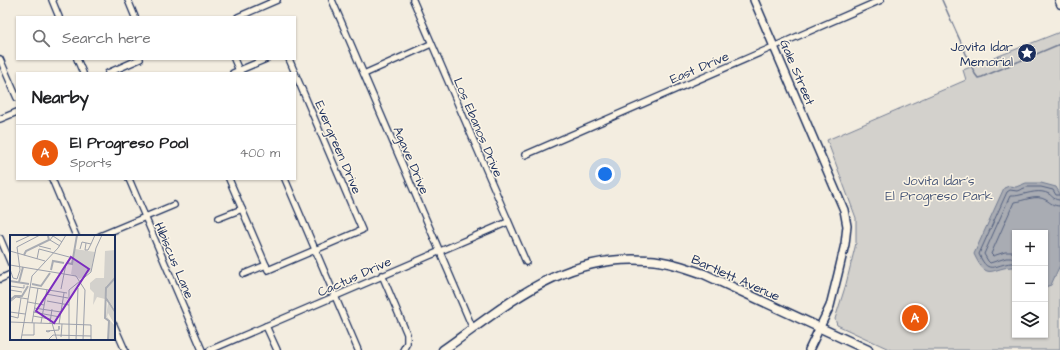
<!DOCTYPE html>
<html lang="en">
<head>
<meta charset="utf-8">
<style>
	:root { --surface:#fff; --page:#f6f6f6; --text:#202124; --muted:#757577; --line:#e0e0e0; --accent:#ea580c }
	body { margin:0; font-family:"Architects Daughter",sans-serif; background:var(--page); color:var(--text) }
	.controls { position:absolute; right:12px; bottom:12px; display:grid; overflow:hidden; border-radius:0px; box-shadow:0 1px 3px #0004 }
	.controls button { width:36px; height:36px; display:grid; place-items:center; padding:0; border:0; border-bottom:1px solid var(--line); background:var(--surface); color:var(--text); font:20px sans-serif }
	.you { position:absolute; left:605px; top:174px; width:14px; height:14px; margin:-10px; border:3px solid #fff; border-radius:50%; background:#1a73e8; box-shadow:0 0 0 6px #1a73e833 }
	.badge { display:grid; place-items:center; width:26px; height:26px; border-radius:50%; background:var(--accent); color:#fff; font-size:13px; font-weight:700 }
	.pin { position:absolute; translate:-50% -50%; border:2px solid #fff; box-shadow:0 1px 4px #0006 }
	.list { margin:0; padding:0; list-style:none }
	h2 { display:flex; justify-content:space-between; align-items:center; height:52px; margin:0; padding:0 16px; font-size:17px }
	h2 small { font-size:13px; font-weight:400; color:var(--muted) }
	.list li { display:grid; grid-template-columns:26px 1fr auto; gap:12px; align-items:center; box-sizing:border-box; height:56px; padding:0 16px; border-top:1px solid var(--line) }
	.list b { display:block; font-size:15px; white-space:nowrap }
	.list p { margin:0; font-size:13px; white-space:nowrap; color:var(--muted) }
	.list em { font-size:13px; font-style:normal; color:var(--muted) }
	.icon { flex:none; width:22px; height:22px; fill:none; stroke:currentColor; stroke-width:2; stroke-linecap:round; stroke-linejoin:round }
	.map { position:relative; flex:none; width:1060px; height:350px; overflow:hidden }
	.search { position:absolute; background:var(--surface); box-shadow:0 1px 3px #0004; left:16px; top:16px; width:280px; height:44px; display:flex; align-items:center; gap:10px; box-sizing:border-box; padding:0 14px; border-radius:0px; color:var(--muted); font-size:15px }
	.panel { position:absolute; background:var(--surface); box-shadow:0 1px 3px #0004; left:16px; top:72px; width:280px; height:108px; border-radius:0px }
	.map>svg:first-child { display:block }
</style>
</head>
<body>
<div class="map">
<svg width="1060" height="350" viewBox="0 0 1060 350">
	<rect width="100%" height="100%" fill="#f3ede0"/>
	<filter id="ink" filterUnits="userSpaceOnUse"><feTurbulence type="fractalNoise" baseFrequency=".025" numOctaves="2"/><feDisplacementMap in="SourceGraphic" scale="8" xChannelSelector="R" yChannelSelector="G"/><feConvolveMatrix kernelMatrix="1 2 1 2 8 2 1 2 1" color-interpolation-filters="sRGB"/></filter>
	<g filter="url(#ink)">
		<!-- green -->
		<path fill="#d3d1cc" stroke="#778095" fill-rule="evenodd" d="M1060,32V350H891L837,325L835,319L846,284L856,243V218L827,140L966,80L963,70ZM1015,233H1045V335H1015Z"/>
		<!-- water -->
		<path fill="#a9acb3" stroke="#707a91" d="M1026,183H1041L1056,187L1060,194V265L1051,285L1045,287V233H1015V267C992,266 988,284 974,254L1004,188L1009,186L1016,187Z"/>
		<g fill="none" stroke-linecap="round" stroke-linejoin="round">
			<!-- shore -->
			<g stroke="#546180" stroke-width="1">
				<path d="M1015,252H1005L993,256L991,254L1014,202C1024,201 1036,194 1046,200C1051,203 1053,206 1060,206"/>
				<path d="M1015,258H1006L990,263L988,261L984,254L1010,196C1013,196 1016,196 1020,195C1029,193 1040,189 1049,194C1053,197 1054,200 1060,200"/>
				<path d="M1015,263C996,262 989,278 979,254L1007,192L1010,190L1017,191L1027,187H1041L1053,190L1056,195H1060"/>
			</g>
			<!-- stream -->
			<polyline stroke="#707a91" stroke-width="1.5" points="942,0 975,74 978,78 982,77 1060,44"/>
			<defs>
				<g id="minor">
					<polyline points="52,0 59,17"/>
					<polyline points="128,0 135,17"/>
					<polyline points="332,0 473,329"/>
					<polyline points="413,0 526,262"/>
					<polyline points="1058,0 1060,5"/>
					<polyline points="238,17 277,0"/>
					<polyline points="0,59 17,98"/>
					<polyline points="77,59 83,73"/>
					<polyline points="234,59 240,73"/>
					<polyline points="289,59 295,73"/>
					<polyline points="108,73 140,59"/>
					<polyline points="233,73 266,59"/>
					<polyline points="364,74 431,44"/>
					<polyline points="0,119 17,112"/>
					<polyline points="525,155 881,0"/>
					<polyline points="52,179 76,236"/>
					<polyline points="129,179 202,350"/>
					<polyline points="229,179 268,270 362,230 295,73"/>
					<polyline points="285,179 358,350"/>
					<polyline points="219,218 242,209"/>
					<polyline points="100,236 174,205"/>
					<polyline points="0,238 11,264"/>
					<polyline points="244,274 266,265"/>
					<polyline points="382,275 407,334 407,343 403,350"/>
					<polyline points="0,279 11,274"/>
					<polyline points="114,325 125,350"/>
					<polyline points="266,326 277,350"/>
					<polyline points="210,350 508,222"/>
				</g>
				<polyline id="tertiary" points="754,0 844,210 847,226 845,244 838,274 830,306 809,350"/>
				<path id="secondary" d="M443,350C509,304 562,253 648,260C667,261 687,268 704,274L868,350"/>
			</defs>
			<!-- minor casing -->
			<use href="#minor" stroke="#1b2f5e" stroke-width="8"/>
			<!-- tertiary casing -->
			<use href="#tertiary" stroke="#1b2f5e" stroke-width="10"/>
			<!-- secondary casing -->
			<use href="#secondary" stroke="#1b2f5e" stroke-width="11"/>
			<!-- minor -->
			<use href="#minor" stroke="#fcf5e5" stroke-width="5.5"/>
			<!-- tertiary -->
			<use href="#tertiary" stroke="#fcf5e5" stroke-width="7"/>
			<!-- secondary -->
			<use href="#secondary" stroke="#fcf5e5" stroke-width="8"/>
		</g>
	</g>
	<!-- icons -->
	<defs>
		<symbol id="sight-disc" viewBox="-11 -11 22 22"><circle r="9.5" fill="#1b2f5e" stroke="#fcf5e5"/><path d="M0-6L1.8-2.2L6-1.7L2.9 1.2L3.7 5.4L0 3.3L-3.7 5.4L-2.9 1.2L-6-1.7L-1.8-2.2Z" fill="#fff"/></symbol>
	</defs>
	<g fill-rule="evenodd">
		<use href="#sight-disc" x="1016" y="42" width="22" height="22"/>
	</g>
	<g text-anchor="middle" stroke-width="3" stroke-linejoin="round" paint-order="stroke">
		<!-- poi labels -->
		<g font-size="13" fill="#1b2f5e" stroke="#fcf5e5" text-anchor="end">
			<text x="1013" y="51">Jovita Idar<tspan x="1013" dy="15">Memorial</tspan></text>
		</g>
		<!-- street labels -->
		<g font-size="13" fill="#1b2f5e" stroke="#fcf5e5">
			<text transform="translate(699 67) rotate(-23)" y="5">East Drive</text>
			<text transform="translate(798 72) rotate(67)" y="5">Gale Street</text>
			<text transform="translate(479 127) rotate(67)" y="5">Los Ebanos Drive</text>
			<text transform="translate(339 147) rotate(67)" y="5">Evergreen Drive</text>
			<text transform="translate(412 160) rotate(67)" y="5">Agave Drive</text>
			<text transform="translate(175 260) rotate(67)" y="5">Hibiscus Lane</text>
			<text transform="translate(354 276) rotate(-24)" y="5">Cactus Drive</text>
			<text transform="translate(736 277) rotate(24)" y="5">Bartlett Avenue</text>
		</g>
		<!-- park labels -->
		<g font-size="13" fill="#49587a" stroke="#fcf5e5">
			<text x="939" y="185">Jovita Idar's<tspan x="939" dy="15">El Progreso Park</tspan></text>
		</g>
	</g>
	<!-- overview -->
	<g transform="translate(10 235)">
		<rect width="105" height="105" fill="#f3ede0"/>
		<path d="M65,14L85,17L81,36L70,44L61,39ZM105,15V42L96,51L95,64L87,62L83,70L84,58L80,54V48L86,43H94L95,16ZM105,44V75L96,61L97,51ZM98,68L105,79V90L98,78L97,82L105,91V105H99V86L96,82Z" fill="#d3d1cc"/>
		<path fill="none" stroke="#a9acb3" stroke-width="2" d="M14,20L16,16L39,5L38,1M57,28L62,29L67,0M41,35L43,26L54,28M0,46L19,49M9,47L13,32M22,49L31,51L40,38M96,63L105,77M0,65L5,61H12L18,51M98,105L99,86L95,83L96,53L105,43"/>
		<path fill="none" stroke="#9da1ac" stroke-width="1" d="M6,7L21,0M76,8L75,15H78L81,9M29,11L41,14M50,11L40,5L43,1L52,7M70,14L72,7L81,9L85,0M0,16L35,26M27,24L29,14L63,23M0,30L66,41L75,55L73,105M0,34L3,43L7,44L10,35L7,12L30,0M0,51L14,53V50M20,52L57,58M51,54L56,29M0,55L12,57M36,59L58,63M37,66L59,70M0,67L6,62L18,64M18,67L34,70M24,73L51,77M0,77L15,79M23,77L50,82M0,81L8,83L11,63M23,81L40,84M0,87L81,90V105M22,88L28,53M31,88L37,54M40,88L42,74M42,88L47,105M49,89L54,58M40,96L38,97L36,96L49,95V91V94M12,100H24V88M51,102L52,89M11,105L22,41L48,13L56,0M38,105L43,100L81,101M59,105V55L81,37L86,13L92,0M66,105L68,53"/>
		<path fill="#7b2cbf" fill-opacity="0.15" stroke="#7b2cbf" stroke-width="2" d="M61,22L79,34L44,88L26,76Z"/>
		<rect width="105" height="105" fill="none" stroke="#1b2f5e" stroke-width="2"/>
	</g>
</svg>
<div class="controls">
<button>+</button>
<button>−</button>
<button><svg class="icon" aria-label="layers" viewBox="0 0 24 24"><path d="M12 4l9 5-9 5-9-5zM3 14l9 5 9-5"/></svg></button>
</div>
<div class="you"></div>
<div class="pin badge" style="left:915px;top:318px">A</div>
<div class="search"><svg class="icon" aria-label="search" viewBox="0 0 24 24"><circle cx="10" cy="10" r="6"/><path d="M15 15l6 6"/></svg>Search here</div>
<section class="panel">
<h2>Nearby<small></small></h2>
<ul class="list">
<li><span class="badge">A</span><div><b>El Progreso Pool</b><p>Sports</p></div><em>400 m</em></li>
</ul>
</section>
</div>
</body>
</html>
